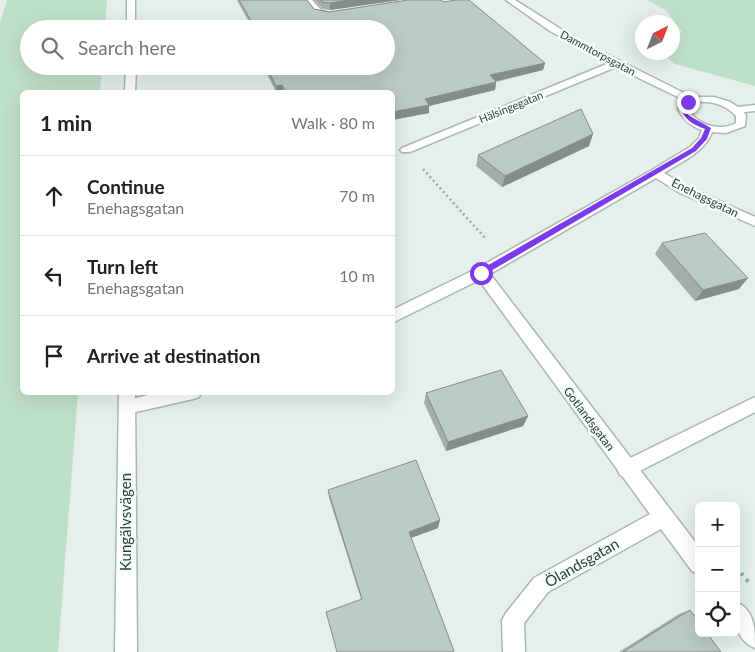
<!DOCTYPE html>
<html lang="en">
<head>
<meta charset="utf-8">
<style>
	:root { --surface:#fff; --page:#f6f6f6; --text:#202124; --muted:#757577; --line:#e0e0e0 }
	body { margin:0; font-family:Lato,sans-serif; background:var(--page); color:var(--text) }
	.controls { position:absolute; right:15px; bottom:15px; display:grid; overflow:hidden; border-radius:8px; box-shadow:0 5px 20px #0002 }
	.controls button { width:45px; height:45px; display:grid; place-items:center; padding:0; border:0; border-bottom:1px solid var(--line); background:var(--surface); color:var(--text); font:25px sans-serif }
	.compass { position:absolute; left:635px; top:15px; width:45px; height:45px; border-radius:50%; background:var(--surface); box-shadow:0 5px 20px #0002; rotate:42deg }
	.stop { position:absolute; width:15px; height:15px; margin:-11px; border:4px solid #7c3aed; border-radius:50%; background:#fff }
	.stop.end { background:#7c3aed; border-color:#fff; box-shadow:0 1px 5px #0008 }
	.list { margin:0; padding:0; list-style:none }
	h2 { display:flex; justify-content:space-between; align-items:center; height:65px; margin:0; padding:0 20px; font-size:21px }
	h2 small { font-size:16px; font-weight:400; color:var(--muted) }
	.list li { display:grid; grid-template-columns:32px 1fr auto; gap:15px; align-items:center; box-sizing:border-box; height:80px; padding:0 20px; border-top:1px solid var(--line) }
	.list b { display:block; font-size:19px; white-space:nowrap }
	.list p { margin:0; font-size:16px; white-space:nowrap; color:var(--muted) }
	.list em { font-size:16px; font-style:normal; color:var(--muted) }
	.icon { flex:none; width:28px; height:28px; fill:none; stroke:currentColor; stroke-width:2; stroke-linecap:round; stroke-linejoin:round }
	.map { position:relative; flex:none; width:755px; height:652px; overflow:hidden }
	.search { position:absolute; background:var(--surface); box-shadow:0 5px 20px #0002; left:20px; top:20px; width:375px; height:55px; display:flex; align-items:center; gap:12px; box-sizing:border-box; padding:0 18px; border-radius:28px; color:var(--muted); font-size:19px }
	.panel { position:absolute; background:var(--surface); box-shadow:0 5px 20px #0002; left:20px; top:90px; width:375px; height:305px; border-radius:8px }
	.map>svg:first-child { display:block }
</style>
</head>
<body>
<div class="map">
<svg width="755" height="652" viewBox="0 0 755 652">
	<rect width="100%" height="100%" fill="#e6efeb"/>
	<!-- green -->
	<g fill="#bfe0c8">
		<polygon points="7,0 107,0 105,29 29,29 29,66 102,66 100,92 22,92 22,392 78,393 58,652 0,652 0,23"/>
		<polygon points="647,0 755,0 755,86 675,64 661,53 672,52 673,38 682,32 666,10"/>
	</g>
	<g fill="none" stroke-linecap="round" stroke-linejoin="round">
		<defs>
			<polygon id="lane" points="755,397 755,412 632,475 626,478 620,475 617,469 620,463"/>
			<g id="street">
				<polygon points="303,0 312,0 322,11 336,15 332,18 316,15"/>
				<path d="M506,0H515L578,40L692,97H714L730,102L738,107L755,105V111L744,112L746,116L745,126L726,133L712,132C705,152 681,162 664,173L688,187L755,217V226L680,193L656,178L490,274L699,547V574L692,571L661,529L548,592L524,623L525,652H503L502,620L506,613L534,578L650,514L479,280L392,323V310L476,269L652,170L690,147L699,138L702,130C690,126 683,120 678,109L684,100L616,67L410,152H402L400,150L402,148L609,63L550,31ZM697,102C712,101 726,105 736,116V123C720,132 697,125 688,109L692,104Z"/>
				<polygon points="159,392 201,392 199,397 193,399 127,414 121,412 119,407 121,402"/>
				<path d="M736,602C755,610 755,629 755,648C734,639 736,621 736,602Z"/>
			</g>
			<g id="secondary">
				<rect x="127" y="0" width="8" height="29"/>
				<polygon points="126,66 136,66 135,92 125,92"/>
				<polygon points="119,392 135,392 137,652 115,652"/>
			</g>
		</defs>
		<!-- lane casing -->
		<use href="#lane" stroke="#a8b8b2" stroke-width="3"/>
		<!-- street casing -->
		<use href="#street" stroke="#a8b8b2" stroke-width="3"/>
		<!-- secondary casing -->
		<use href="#secondary" stroke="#a4bbb3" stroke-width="3"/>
		<!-- path-far1 -->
		<polyline stroke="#86b3a5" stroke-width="2.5" stroke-dasharray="2 3" stroke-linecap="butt" points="423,169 486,239"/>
		<!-- path -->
		<polyline stroke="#86b3a5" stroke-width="4" stroke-dasharray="3 5" stroke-linecap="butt" points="736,567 750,584"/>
		<!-- lane -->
		<use href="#lane" fill="#fff" fill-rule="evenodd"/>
		<!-- street -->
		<use href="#street" fill="#fff" fill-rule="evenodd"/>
		<!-- secondary -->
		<use href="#secondary" fill="#fff" fill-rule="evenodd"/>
	</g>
	<!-- wall -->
	<g fill="#a1aea9">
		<polygon points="237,0 307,0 314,9 329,12 444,2 545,63 543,70 496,82 495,90 429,106 429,113 392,120 392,92 276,92 263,66 386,66 386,29 246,29 246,27 251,26"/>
		<polygon points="314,0 400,0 330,10 323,9"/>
		<polygon points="593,134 589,146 502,187 476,166 478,155"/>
		<polygon points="662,243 739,289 695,301 655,254"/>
		<polygon points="426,393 528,416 523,426 446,451 424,403"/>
		<polygon points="328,490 438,528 411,538 361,599 329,498"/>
		<polygon points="690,610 721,652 619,652 679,614"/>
	</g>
	<!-- shaded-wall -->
	<g fill="#838d89">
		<polygon points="349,0 400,0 330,10 330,3"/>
		<polygon points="545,63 543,70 488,83 490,75"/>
		<polygon points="496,82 495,90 429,106 429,113 392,120 392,112 425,99"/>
		<polygon points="282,85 283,92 277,92 276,86"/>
		<polygon points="593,134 589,146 502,187 505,176"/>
		<rect x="392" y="215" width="2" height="8"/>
		<polygon points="748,278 739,289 695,301 703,290"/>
		<polygon points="528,416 523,426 446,451 448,442"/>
		<polygon points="440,520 438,528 408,539 409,532"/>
	</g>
	<!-- building -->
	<g fill="#bbcac4" stroke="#838d89">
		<polygon points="239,0 307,0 314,9 329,12 408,0 441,0 444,2 456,0 469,0 545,63 490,75 496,82 425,99 429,105 392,112 392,92 286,92 282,85 276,86 266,66 386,66 386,29 247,29 246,27 254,26"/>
		<polygon points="321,0 349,0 330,3 322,2"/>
		<polygon points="581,109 593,134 505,176 478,155"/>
		<polygon points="705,233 748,278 703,290 662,243"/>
		<polygon points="501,370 528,416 448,442 426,393"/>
		<polygon points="416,460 440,520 409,532 454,651 451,652 337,652 326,612 362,599 328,490"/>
		<polygon points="690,610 699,622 699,633 707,633 721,652 623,652"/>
	</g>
	<!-- route -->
	<path fill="#7c3aed" d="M686,101L690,102L686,107L688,115L711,128L707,139L696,151L484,275H478V271L692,148L701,138L705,129C692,124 684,120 681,107Z"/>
	<g text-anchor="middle" stroke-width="5" stroke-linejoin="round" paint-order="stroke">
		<!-- far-street labels -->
		<g font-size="11" fill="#24423a" stroke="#f7fbf9">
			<text transform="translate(598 53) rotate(28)" y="4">Dammtorpsgatan</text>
			<text transform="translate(511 107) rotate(-22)" y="4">Hälsingegatan</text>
		</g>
		<!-- street labels -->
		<g font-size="12" fill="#24423a" stroke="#f7fbf9">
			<text transform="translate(705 198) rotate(26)" y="4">Enehagsgatan</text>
			<text transform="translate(589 419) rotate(53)" y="4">Gotlandsgatan</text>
		</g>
		<!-- near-street labels -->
		<g font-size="15" fill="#24423a" stroke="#f7fbf9">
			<text transform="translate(126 522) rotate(-90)" y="5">Kungälvsvägen</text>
			<text transform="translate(582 563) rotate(-30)" y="5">Ölandsgatan</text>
		</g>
	</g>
</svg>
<div class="controls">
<button>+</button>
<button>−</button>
<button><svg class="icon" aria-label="locate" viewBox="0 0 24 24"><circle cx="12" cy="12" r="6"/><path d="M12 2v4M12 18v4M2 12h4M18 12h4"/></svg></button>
</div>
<svg class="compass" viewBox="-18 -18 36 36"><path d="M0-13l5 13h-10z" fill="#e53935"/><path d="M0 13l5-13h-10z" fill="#757577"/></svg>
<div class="stop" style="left:481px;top:273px"></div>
<div class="stop end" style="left:688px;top:102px"></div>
<div class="search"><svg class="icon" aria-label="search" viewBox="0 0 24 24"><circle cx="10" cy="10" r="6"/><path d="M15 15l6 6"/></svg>Search here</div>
<section class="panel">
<h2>1 min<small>Walk · 80 m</small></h2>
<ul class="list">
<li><svg class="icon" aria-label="ahead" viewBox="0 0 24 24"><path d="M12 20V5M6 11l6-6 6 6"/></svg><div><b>Continue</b><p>Enehagsgatan</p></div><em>70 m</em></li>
<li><svg class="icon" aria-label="left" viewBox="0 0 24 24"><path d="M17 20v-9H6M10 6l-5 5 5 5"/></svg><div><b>Turn left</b><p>Enehagsgatan</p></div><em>10 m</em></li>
<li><svg class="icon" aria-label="arrive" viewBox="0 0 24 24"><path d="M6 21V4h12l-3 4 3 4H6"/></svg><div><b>Arrive at destination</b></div></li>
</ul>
</section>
</div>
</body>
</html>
